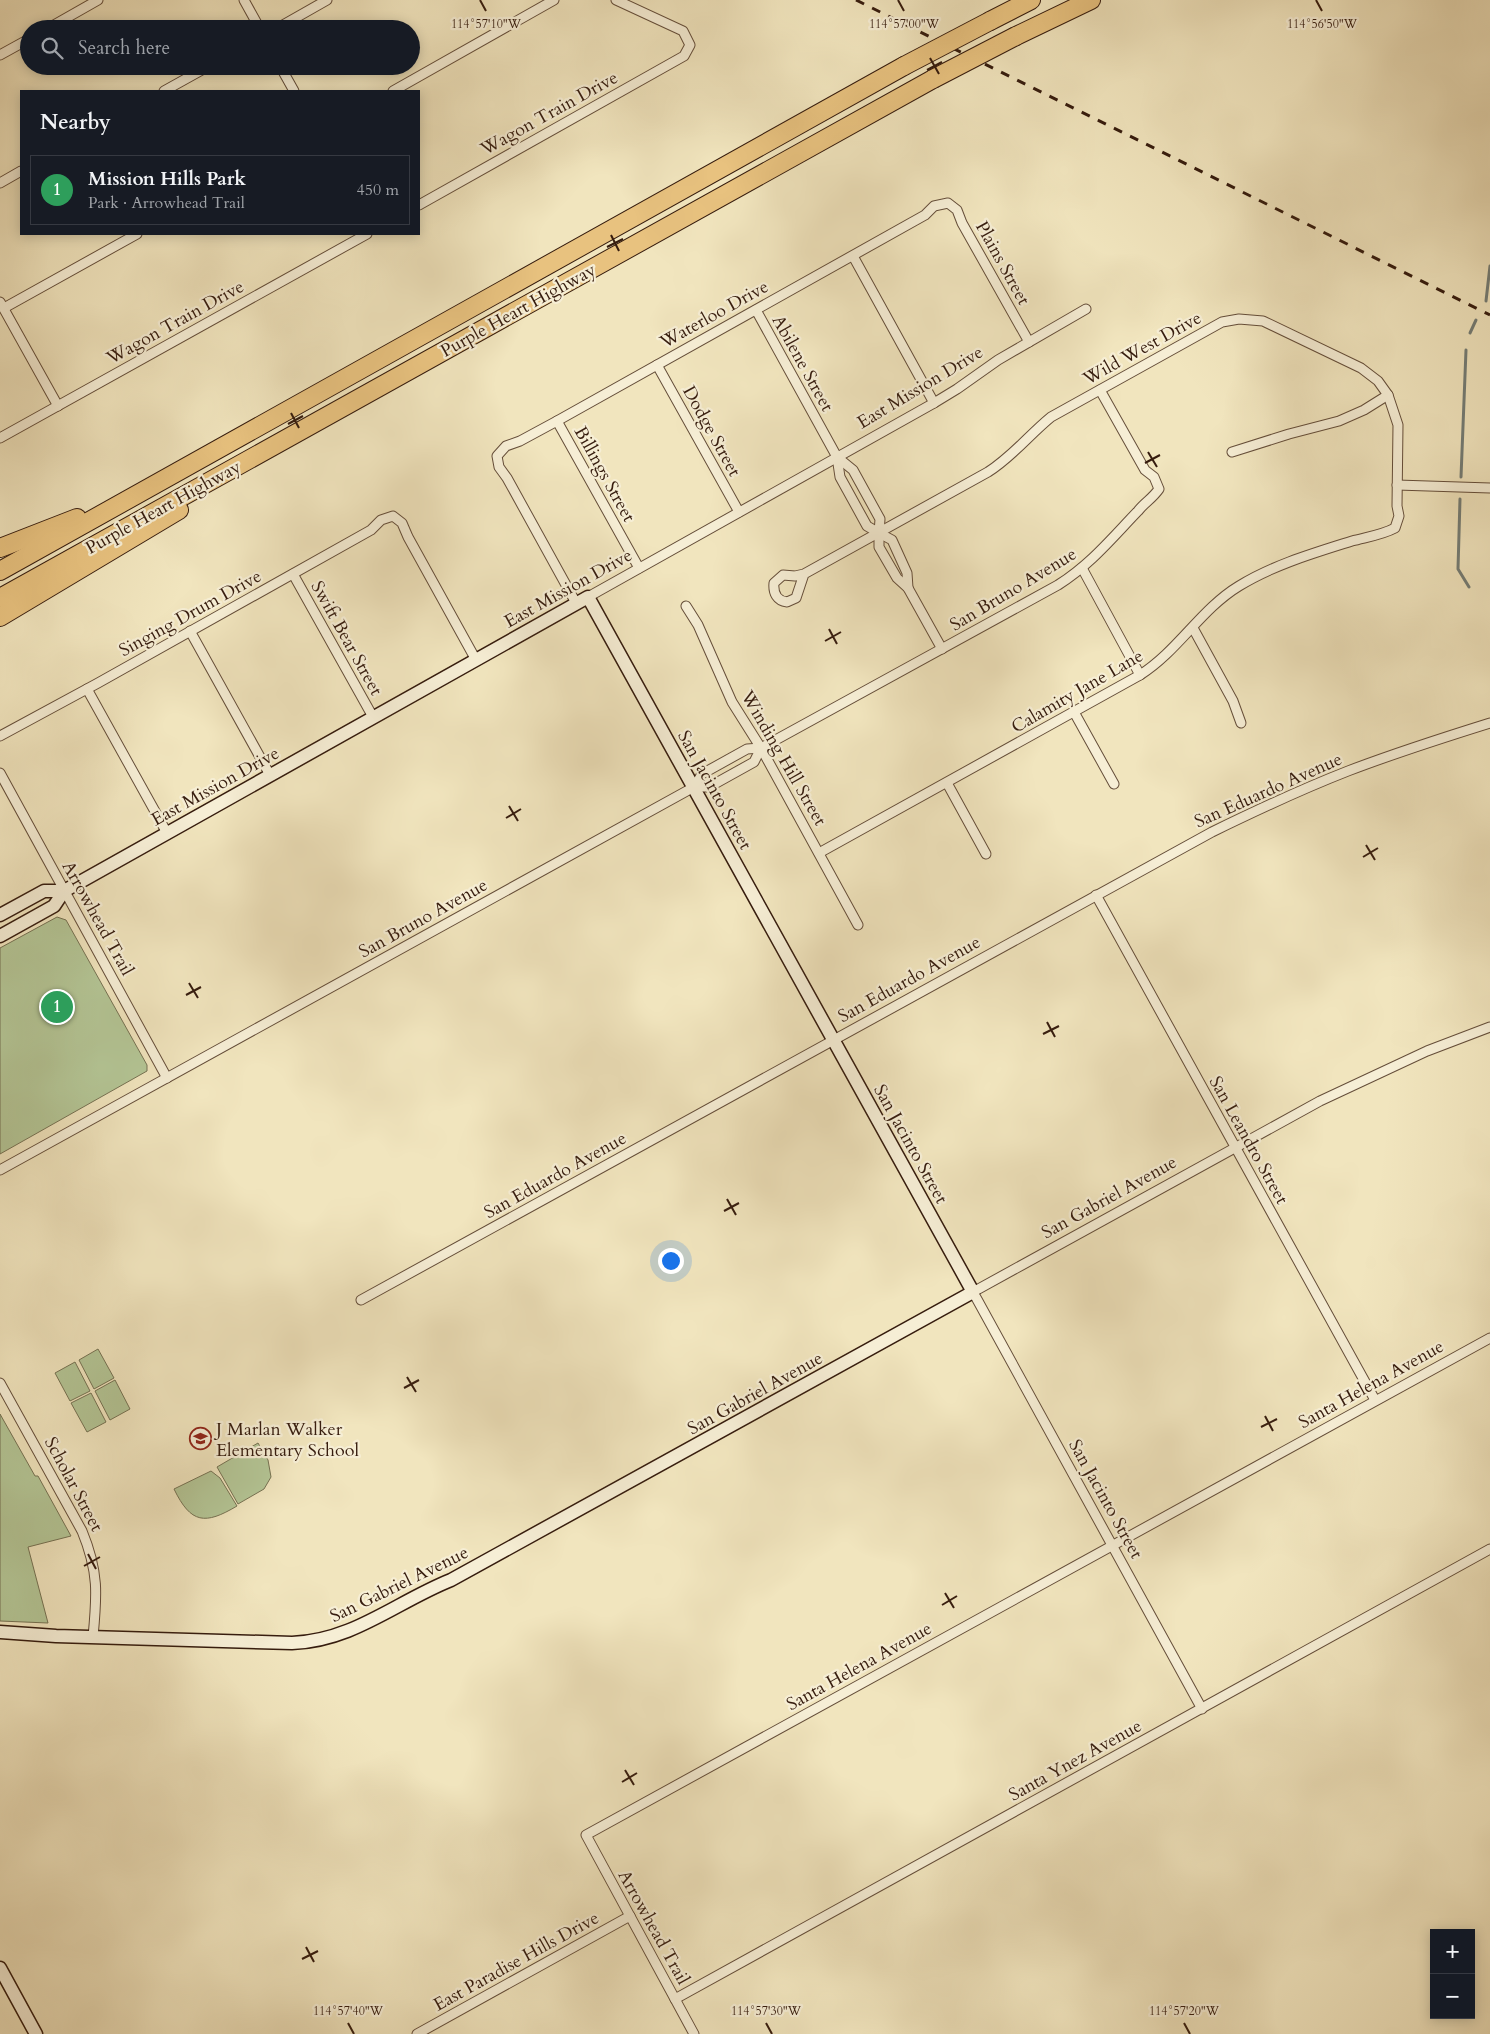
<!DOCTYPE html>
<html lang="en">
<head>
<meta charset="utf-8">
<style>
	:root { --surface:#171b24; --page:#20242c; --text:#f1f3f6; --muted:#9ea1a6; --line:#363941; --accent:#b45309 }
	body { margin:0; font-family:Cardo,serif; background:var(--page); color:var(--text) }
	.controls { position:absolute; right:15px; bottom:15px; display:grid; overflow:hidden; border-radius:0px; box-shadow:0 2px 12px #0003 }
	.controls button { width:45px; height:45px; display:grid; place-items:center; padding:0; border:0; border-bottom:1px solid var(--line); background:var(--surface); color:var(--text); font:25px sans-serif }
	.you { position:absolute; left:670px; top:1260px; width:18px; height:18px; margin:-12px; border:4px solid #fff; border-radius:50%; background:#1a73e8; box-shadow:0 0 0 8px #1a73e833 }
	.badge { display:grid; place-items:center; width:32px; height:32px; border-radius:50%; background:var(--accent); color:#fff; font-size:16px; font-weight:700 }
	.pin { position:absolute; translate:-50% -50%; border:2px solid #fff; box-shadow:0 1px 5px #0006 }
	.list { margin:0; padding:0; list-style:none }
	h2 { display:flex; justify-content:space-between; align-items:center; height:65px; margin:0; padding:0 20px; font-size:21px }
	h2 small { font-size:16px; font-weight:400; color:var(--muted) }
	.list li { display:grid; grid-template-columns:32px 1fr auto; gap:15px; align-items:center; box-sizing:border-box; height:70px; margin:0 10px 10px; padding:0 10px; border:1px solid var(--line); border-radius:0px }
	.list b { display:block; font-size:19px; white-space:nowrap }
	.list p { margin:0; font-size:16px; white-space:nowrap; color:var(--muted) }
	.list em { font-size:16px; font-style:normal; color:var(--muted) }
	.icon { flex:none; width:28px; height:28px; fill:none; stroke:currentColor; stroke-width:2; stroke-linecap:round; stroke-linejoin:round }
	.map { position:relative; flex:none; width:1490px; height:2034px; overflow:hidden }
	.search { position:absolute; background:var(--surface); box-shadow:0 2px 12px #0003; left:20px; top:20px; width:400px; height:55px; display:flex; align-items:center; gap:12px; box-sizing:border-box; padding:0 18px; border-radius:28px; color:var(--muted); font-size:19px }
	.panel { position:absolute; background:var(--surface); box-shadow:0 2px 12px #0003; left:20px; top:90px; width:400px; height:145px; border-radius:0px }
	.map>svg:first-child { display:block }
</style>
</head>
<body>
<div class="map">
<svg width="1490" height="2034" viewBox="0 0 1490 2034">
	<rect width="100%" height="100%" fill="#f1e5be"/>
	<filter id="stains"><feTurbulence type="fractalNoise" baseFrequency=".004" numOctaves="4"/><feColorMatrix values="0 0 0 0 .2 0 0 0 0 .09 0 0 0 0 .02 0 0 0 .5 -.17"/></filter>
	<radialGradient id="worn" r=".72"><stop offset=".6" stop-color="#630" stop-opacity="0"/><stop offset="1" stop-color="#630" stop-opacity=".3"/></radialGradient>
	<!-- green -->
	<g fill="#b4c696" stroke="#757152">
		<polygon points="57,917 66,920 147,1065 147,1071 0,1154 0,948"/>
		<polygon points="98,1349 114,1378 94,1389 79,1360"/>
		<polygon points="75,1362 90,1391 70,1401 55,1373"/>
		<polygon points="115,1380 130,1409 110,1420 95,1391"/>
		<polygon points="91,1393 106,1422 87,1432 71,1403"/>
		<polygon points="0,1414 35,1476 38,1476 71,1536 28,1547 48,1623 0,1621"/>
		<polygon points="258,1443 268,1460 271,1477 264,1489 238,1504 217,1467"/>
		<path d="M211,1471L220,1478L237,1506C205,1525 191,1524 174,1489Z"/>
	</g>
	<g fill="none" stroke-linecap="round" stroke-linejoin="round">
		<!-- stream -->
		<g stroke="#747d76" stroke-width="3">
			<polyline points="1486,301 1490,266"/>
			<polyline points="1470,333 1476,320"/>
			<polyline points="1461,477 1466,350"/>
			<polyline points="1460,499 1458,569 1469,587"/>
		</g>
		<defs>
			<g id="street">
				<polyline points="244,0 260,29"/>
				<polyline points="47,29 98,0"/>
				<polyline points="276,29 327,0"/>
				<polyline points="0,55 29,39"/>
				<polyline points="280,66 294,91"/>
				<polyline points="164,91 209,66"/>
				<polyline points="393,91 554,0"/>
				<polyline points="0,183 21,171"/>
				<polyline points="419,205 684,56 690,45 683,31 616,0"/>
				<polyline points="853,256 934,403"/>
				<polyline points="0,302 58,406"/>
				<polyline points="4,308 137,234"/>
				<polyline points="756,310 837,457 840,477 867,526 879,533 879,547 897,578 908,588 942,649"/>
				<polyline points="657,365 739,512"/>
				<polyline points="557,421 639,568"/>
				<polyline points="0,438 367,234"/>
				<polyline points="1232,452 1289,434 1339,421 1364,410 1388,395"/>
				<polyline points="837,457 853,470 880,519 879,533 892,540 907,573 908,588"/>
				<polyline points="1397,485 1490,488"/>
				<polyline points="1082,568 1140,675"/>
				<polyline points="293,574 373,717"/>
				<path d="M804,574L796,598L787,602C777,601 773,593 774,583L783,575L795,576L804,574L988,472C1012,457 1029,435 1051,417L1222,322L1239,319L1263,321L1361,368L1378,381L1388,395L1398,425L1397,506L1399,516L1395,528C1382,535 1367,537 1352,541C1314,553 1273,565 1239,586C1201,609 1178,651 1140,675L819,853"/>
				<polyline points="588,597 934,403 957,389 998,360 1086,309"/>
				<polyline points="576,603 507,478 499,467 497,456 506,446 520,441 557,421 925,215 934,206 948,203 957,210 962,223 1029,342"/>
				<polyline points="686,606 698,625 732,702 761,748 858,925"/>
				<polyline points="1193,628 1233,701 1241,723"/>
				<polyline points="190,631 270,775"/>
				<polyline points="87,689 167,833"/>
				<polyline points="1074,712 1114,784"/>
				<polyline points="0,736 98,683 371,530 381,520 393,516 402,523 408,537 476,660"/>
				<polyline points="0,773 167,1078"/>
				<polyline points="947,783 986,854"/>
				<path d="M694,787L702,774L747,749L761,748L1058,585C1091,564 1111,539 1138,511C1145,502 1152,499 1159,489L1154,477L1145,470L1100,390"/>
				<polyline points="1096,895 1375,1400"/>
				<polyline points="0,1170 694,787 709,787 754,762 761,748"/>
				<path d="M361,1300L1212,832C1257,810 1302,789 1348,771C1395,753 1442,738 1490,723"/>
				<path d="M0,1383L82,1531C99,1572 97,1595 93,1637"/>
				<polyline points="1202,1709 973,1292 1320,1101 1427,1051 1490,1027"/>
				<polyline points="675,1999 1490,1549"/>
				<polyline points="417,2034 630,1916"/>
				<polyline points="694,2034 586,1835 1490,1338"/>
			</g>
			<g id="secondary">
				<polyline points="0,915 44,891 64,891"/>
				<path d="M0,936L54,906L64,891L588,597L973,1292L451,1580C396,1602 353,1641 292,1643L56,1636L0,1632"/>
				<polyline points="0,1968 36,2034"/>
			</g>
			<g id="highway">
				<polyline points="990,21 1031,0"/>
				<polyline points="1016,36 1091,0"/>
				<polyline points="0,548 77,518"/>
				<polyline points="0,571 904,66"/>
				<polyline points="0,598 933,79"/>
				<polyline points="0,617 179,510"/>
			</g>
		</defs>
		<!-- street casing -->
		<use href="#street" stroke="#654e3a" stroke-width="11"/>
		<!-- secondary casing -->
		<use href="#secondary" stroke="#361c0e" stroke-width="15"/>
		<!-- highway casing -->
		<use href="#highway" stroke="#361c0e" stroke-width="20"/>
		<!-- street -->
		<use href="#street" stroke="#f6eed5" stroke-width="9"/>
		<!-- secondary -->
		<use href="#secondary" stroke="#f6eed5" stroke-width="12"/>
		<!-- highway -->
		<use href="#highway" stroke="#e8c27f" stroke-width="18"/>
		<!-- rail -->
		<polyline stroke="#361c0e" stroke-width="3" stroke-dasharray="9 9" stroke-linecap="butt" points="856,0 1490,315"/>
		<defs>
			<g id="highway-bridge">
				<polyline points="904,66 990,21"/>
				<polyline points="933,79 1016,36"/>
			</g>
		</defs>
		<!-- highway-bridge casing -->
		<use href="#highway-bridge" stroke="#361c0e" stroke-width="20" stroke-linecap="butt"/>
		<!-- highway-bridge -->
		<use href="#highway-bridge" stroke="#e8c27f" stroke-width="18"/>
	</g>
	<!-- ticks -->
	<path fill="none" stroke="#361c0e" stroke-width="2" d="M480,0L486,11M898,0L904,11M1316,0L1322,11M930,58L939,74M927,70L942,62M611,235L619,251M607,247L623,239M291,413L299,428M288,424L303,416M1148,452L1157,467M1145,463L1160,455M829,629L837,644M825,641L841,632M509,806L518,821M506,818L521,809M1366,845L1375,860M1363,857L1378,848M189,983L198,998M186,995L201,987M1047,1022L1055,1037M1043,1034L1059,1026M727,1199L736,1215M724,1211L739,1203M407,1377L416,1392M404,1388L419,1380M1265,1416L1273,1431M1261,1427L1277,1419M88,1554L96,1569M84,1566L100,1557M945,1593L954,1608M942,1605L957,1596M625,1770L634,1785M622,1782L637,1773M306,1947L314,1962M302,1959L318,1951M348,2023L354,2034M766,2023L772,2034M1184,2023L1190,2034"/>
	<!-- icons -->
	<defs>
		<symbol id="school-ring" viewBox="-11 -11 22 22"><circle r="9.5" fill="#f6eed5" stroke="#8f2418" stroke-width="1.5"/><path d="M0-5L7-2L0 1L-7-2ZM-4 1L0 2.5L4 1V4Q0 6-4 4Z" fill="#8f2418"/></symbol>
	</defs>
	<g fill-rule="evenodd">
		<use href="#school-ring" x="188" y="1426" width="25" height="25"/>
	</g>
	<g text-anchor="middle" stroke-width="4.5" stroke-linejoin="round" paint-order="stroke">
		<!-- street labels -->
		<g font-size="18" fill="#361c0e" stroke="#f6eed5">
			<text transform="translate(549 113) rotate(-29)" y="6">Wagon Train Drive</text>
			<text transform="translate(1003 263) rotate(61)" y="6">Plains Street</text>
			<text transform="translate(518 310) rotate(-29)" y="6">Purple Heart Highway</text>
			<text transform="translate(714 314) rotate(-29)" y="6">Waterloo Drive</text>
			<text transform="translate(175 322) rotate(-29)" y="6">Wagon Train Drive</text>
			<text transform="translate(1142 348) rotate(-29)" y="6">Wild West Drive</text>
			<text transform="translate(803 363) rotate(61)" y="6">Abilene Street</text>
			<text transform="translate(920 387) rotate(-31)" y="6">East Mission Drive</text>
			<text transform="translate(712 431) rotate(61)" y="6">Dodge Street</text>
			<text transform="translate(605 474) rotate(61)" y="6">Billings Street</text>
			<text transform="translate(163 507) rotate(-29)" y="6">Purple Heart Highway</text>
			<text transform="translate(568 588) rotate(-29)" y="6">East Mission Drive</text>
			<text transform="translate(1013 589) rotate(-31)" y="6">San Bruno Avenue</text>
			<text transform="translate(190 613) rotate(-29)" y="6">Singing Drum Drive</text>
			<text transform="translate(347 638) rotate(61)" y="6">Swift Bear Street</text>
			<text transform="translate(1077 691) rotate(-30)" y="6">Calamity Jane Lane</text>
			<text transform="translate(784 758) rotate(60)" y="6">Winding Hill Street</text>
			<text transform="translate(215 786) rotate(-29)" y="6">East Mission Drive</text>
			<text transform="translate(715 790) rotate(61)" y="6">San Jacinto Street</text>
			<text transform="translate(1268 790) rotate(-24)" y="6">San Eduardo Avenue</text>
			<text transform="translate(98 918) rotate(61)" y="6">Arrowhead Trail</text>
			<text transform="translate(423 918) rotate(-29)" y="6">San Bruno Avenue</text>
			<text transform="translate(909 979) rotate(-29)" y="6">San Eduardo Avenue</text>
			<text transform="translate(1249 1140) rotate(61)" y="6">San Leandro Street</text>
			<text transform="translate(911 1144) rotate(61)" y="6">San Jacinto Street</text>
			<text transform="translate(555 1175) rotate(-29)" y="6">San Eduardo Avenue</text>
			<text transform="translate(1109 1197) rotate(-29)" y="6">San Gabriel Avenue</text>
			<text transform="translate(1371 1384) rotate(-29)" y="6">Santa Helena Avenue</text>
			<text transform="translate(755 1393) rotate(-29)" y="6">San Gabriel Avenue</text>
			<text transform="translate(74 1484) rotate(62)" y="6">Scholar Street</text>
			<text transform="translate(1106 1499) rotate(61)" y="6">San Jacinto Street</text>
			<text transform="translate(399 1584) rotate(-26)" y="6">San Gabriel Avenue</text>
			<text transform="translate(859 1666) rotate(-29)" y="6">Santa Helena Avenue</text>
			<text transform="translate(1075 1760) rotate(-29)" y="6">Santa Ynez Avenue</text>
			<text transform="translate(654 1927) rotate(61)" y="6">Arrowhead Trail</text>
			<text transform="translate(516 1961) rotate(-29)" y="6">East Paradise Hills Drive</text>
		</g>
		<!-- poi labels -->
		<g font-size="18" fill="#361c0e" stroke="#f6eed5" text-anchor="start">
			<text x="216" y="1435">J Marlan Walker<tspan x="216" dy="21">Elementary School</tspan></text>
		</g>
	</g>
	<g font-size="12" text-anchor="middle" fill="#361c0e" stroke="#f6eed5" stroke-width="4.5" stroke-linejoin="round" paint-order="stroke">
		<text x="486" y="28">114°57'10"W</text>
		<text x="904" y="28">114°57'00"W</text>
		<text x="1322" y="28">114°56'50"W</text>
		<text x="348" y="2015">114°57'40"W</text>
		<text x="766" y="2015">114°57'30"W</text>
		<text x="1184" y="2015">114°57'20"W</text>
	</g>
	<rect width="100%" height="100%" filter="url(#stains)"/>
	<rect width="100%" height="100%" fill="url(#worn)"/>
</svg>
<div class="controls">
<button>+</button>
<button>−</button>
</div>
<div class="you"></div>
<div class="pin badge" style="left:57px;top:1007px;background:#2e9e5b">1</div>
<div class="search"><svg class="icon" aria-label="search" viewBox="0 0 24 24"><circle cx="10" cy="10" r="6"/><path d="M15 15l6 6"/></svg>Search here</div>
<section class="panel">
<h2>Nearby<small></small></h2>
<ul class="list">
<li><span class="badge" style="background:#2e9e5b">1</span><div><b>Mission Hills Park</b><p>Park · Arrowhead Trail</p></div><em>450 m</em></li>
</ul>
</section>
</div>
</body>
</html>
